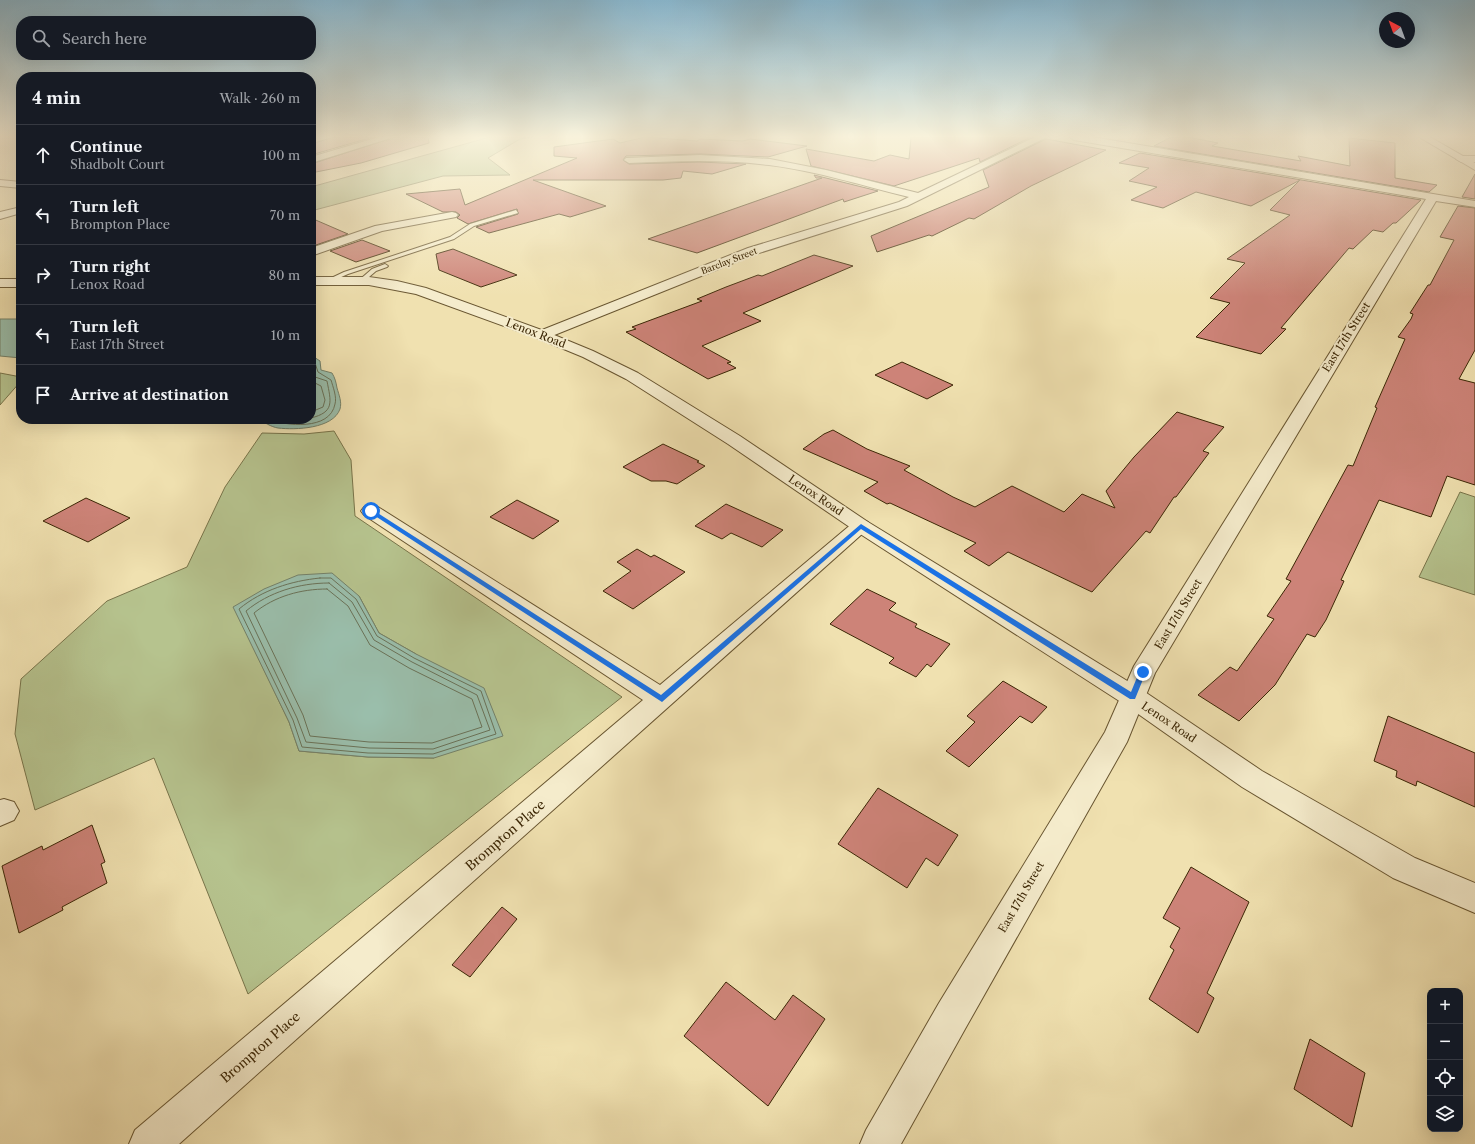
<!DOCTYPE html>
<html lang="en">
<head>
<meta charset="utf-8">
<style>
	:root { --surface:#171b24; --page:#242831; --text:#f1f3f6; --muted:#9ea1a6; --line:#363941 }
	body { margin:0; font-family:"Libre Caslon Text",serif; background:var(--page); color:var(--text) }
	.controls { position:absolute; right:12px; bottom:12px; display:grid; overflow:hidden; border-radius:8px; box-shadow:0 4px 16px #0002 }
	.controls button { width:36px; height:36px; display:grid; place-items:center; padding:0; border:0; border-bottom:1px solid var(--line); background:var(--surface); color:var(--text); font:20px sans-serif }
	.compass { position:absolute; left:1379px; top:12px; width:36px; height:36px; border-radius:50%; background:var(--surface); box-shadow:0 4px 16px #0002; rotate:319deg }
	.stop { position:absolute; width:12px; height:12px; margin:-9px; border:3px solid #1a73e8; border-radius:50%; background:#fff }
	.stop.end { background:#1a73e8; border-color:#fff; box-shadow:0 1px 4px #0008 }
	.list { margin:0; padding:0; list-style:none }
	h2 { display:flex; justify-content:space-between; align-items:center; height:52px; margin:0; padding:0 16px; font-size:17px }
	h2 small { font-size:13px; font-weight:400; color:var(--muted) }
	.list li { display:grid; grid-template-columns:26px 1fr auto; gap:12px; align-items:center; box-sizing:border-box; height:60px; padding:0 16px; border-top:1px solid var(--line) }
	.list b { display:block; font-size:15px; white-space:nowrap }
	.list p { margin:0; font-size:13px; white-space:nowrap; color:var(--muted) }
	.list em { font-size:13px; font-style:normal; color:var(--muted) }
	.icon { flex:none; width:22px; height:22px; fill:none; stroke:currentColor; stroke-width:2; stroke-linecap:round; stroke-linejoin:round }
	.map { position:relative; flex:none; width:1475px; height:1144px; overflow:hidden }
	.search { position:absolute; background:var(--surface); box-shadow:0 4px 16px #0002; left:16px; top:16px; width:300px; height:44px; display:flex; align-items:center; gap:10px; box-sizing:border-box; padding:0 14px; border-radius:16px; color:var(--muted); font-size:15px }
	.panel { position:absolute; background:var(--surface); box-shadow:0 4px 16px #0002; left:16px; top:72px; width:300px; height:352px; border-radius:16px }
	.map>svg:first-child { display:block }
</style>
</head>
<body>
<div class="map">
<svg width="1475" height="1144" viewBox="0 0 1475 1144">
	<rect width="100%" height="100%" fill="#f0e1b0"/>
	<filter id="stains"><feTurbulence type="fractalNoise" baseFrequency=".005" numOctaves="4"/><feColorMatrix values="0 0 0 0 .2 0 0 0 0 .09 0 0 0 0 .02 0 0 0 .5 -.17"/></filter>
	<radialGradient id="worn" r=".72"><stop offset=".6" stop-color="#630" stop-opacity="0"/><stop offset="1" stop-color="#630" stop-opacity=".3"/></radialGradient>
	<!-- green -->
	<g fill="#b6c38e" stroke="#78744a" fill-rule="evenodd">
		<polygon points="490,137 532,137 520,139 488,158 510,175 443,176 311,211 311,187"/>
		<polygon points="0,373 21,377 21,381 0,405"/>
		<path d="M334,431L351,460L355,516L622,697L248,994L154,758L35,810L15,734L21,679L107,601L187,567L225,487L262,433L304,434ZM359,596L379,633L416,654L434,758L368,757L299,751L289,722L234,607Z"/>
		<polygon points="1460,492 1475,497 1475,595 1419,577"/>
	</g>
	<!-- water -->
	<g fill="#9abeab" stroke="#748169">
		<polygon points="0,319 21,319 21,358 0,356"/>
		<path d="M311,355L320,361L321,370L332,373C335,378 336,382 337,388C339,395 342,402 340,409C333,429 295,430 278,428C271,427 264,422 258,419H311Z"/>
		<polygon points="332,573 359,596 379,633 416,654 484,688 503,736 434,758 368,757 299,751 289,722 233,607 264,589 298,575"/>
	</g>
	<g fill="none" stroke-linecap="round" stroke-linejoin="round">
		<!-- shore -->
		<g stroke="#6a7258" stroke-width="1">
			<path d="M311,369L315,377L327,381C331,402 335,412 311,418"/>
			<polyline points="311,381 321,386 325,400 323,407 311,412"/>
			<path d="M267,419C286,426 330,431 335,404C337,397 333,387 331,380L318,372L315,363L311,360"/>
			<path d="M320,578H331L356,599L377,636L414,658L481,691L496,734L433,754L368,753L302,747L293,720L239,609C262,590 291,581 320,578Z"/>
			<path d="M329,583L352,602L374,640L412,662L477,695L490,730L433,749L369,748L306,742L297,718L246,611C269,592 299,583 329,583Z"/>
			<path d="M327,589L348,606L370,645L409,668L472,699L482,727L432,743L369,742L310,736L303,715L254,613C275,596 301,589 327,589Z"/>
		</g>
	</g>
	<!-- building -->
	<g fill="#cd8378" stroke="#3b2605">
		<polygon points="334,137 373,137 311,155 311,144"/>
		<polygon points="395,137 428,137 429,143 361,163 311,173 311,164"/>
		<polygon points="645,137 697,141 700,139 743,141 750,139 807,146 768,157 700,154 626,156 623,160 629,164 699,162 746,164 712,174 683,171 681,178 663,180 533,180 606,206 570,217 559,214 489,233 476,227 518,214 517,209 468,224 457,218 460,215 456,212 443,212 406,194 460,189 465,205 577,158 554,156 554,147 613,139 620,143"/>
		<polygon points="911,137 1031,137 980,162 979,158 894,186 811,166 806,149 874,161 890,155 909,159"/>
		<polygon points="1171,137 1188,137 1218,143 1212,146 1301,161 1298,156 1350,166 1349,138 1395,143 1395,178 1437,185 1429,192 1154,146"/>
		<polygon points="1046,139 1106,150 1031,186 974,219 969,218 932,236 929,235 877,252 871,236 989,187 983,170"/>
		<polygon points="1140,153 1421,200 1396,223 1393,223 1383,232 1373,230 1353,249 1349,248 1281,328 1286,329 1261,354 1196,337 1230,303 1210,298 1245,263 1227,259 1290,215 1270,210 1300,180 1251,206 1196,192 1163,208 1131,200 1157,187 1129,181 1149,168 1119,163"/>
		<polygon points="1475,174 1475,199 1462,197"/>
		<polygon points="814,175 878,191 844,202 843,199 697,253 648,239 822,178 816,178"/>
		<polygon points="1458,206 1475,208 1475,350 1459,379 1475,383 1475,485 1447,476 1431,517 1379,500 1341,580 1344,581 1326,620 1315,637 1307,634 1275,685 1239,721 1198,695 1230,667 1237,671 1274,619 1267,616 1291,581 1286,579 1348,465 1353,466 1377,408 1375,407 1405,339 1398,337 1411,319 1413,314 1410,313 1428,285 1430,285 1454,240 1440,237"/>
		<polygon points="311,218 348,234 316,245 311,242"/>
		<polygon points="362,240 390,251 356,262 330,251"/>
		<polygon points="453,249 517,275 481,287 439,270 436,254"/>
		<polygon points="814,255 853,266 743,313 761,321 702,346 731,362 727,363 736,368 708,379 626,332 636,329 632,327 702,301 697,299 726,287 758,275 762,276"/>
		<polygon points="902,362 953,385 927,399 875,375"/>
		<polygon points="1177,412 1224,427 1203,451 1209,453 1176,497 1174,497 1150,533 1146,531 1092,592 1008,552 989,566 964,551 976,543 890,503 887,504 864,491 878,482 803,449 824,434 833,430 867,449 910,466 904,470 953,497 975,507 1012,486 1064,512 1082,494 1115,508 1106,491 1134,457"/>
		<polygon points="663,444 699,461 697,462 705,466 677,484 666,481 651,481 623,467"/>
		<polygon points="86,498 130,518 88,542 43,521"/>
		<polygon points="517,500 559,521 533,539 490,517"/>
		<polygon points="726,504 783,530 762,547 731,533 722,539 695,526"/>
		<polygon points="637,549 651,557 654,555 685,572 633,609 603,591 631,571 617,562"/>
		<polygon points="867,589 896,603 889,610 917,624 915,627 950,644 931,667 927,664 916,677 889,663 894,658 830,624"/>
		<polygon points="1003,681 1047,707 1032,723 1020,716 969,767 946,751 975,722 967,716"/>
		<polygon points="1388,716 1475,753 1475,807 1417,781 1416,786 1396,777 1397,771 1374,761"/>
		<polygon points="878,788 958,835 938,866 926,858 907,888 838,844"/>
		<polygon points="92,825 105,862 101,864 107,883 62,907 63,910 19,933 2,866 42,846 43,850"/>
		<polygon points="1191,867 1249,902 1207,993 1214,998 1198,1033 1149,999 1174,950 1170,947 1180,928 1163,918"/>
		<polygon points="502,907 517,919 470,977 452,965"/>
		<polygon points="726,982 775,1020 793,995 825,1019 768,1106 684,1036"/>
		<polygon points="1310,1039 1365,1073 1352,1127 1294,1089"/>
	</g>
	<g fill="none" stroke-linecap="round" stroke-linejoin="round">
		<defs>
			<g id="service">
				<polygon points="516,210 518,213 474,226 454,239 348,274 330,282 325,281 344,272 450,237 470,224"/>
				<polygon points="385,264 388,266 387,267 376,271 362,283 357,282 372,269"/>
			</g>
			<g id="minor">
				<polygon points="379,137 394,137 311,163 311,157"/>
				<path d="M1035,137H1047L907,206L756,254L547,338H537L535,335L537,332L748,248L899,202L909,197C863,186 817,171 769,165C723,159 676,161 629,163L624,160L626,158L700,155L770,159L826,170L918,193Z"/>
				<polygon points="1070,137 1092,137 1475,201 1475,207 1436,201 1155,673 1127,742 965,1029 901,1144 860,1144 866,1130 939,1003 1105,732 1134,666 1426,199 1074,140"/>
				<polygon points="1475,156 1475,162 1461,162 1456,159 1461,156"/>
				<polygon points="0,180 21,182 21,188 0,186"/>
				<polygon points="21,207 21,213 0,219 0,212"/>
				<polygon points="452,212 456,213 458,215 456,217 382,231 311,256 311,248 375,226"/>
				<polygon points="371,505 378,507 660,685 854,522 861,520 868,522 871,526 179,1144 129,1144 135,1130 643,700 364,515 361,511 364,507"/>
				<polygon points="4,799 14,802 19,811 14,820 0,826 0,800"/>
			</g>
			<g id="tertiary">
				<polygon points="1419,137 1430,137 1475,163 1475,170"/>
				<polygon points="311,277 369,277 397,281 426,288 547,332 593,351 638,373 740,436 868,522 1142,690 1262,771 1415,858 1475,883 1475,913 1393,878 1242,787 1124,704 854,530 728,444 626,379 583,357 537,338 416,294 369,285 311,285"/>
				<rect x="0" y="279" width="21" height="8"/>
			</g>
		</defs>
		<!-- service casing -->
		<use href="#service" stroke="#685530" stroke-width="2"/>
		<!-- minor casing -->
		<use href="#minor" stroke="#685530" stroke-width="2"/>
		<!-- tertiary casing -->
		<use href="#tertiary" stroke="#685530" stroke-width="2"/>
		<!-- service -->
		<use href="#service" fill="#f5eccc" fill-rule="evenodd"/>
		<!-- minor -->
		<use href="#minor" fill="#f5eccc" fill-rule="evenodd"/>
		<!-- tertiary -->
		<use href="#tertiary" fill="#f5eccc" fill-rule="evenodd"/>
	</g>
	<!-- sky -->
	<linearGradient id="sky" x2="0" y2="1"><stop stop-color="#89b8d0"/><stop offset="0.46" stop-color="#f8f2db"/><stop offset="1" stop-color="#f8f2db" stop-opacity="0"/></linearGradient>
	<rect width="1475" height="297" fill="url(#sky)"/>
	<!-- route -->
	<polygon fill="#1a73e8" points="369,510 373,510 661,695 861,524 1131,692 1140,670 1143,669 1146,672 1135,699 1130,699 861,529 662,702 369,512"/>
	<g text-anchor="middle" stroke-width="4" stroke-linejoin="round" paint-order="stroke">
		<!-- far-street labels -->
		<g font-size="9" fill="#3b2605" stroke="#f5eccc">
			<text transform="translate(729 261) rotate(-21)" y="3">Barclay Street</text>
		</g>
		<!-- street labels -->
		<g font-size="11" fill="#3b2605" stroke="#f5eccc">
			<text transform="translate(536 333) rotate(21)" y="4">Lenox Road</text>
			<text transform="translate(1346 337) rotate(-58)" y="4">East 17th Street</text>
			<text transform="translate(816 495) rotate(34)" y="4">Lenox Road</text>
			<text transform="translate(1178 614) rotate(-59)" y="4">East 17th Street</text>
			<text transform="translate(1169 722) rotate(34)" y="4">Lenox Road</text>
			<text transform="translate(1021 897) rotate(-60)" y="4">East 17th Street</text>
		</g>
		<!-- near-street labels -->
		<g font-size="13" fill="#3b2605" stroke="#f5eccc">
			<text transform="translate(505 835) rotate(-41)" y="5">Brompton Place</text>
			<text transform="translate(260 1047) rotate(-41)" y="5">Brompton Place</text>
		</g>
	</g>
	<rect width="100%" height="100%" filter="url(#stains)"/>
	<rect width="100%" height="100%" fill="url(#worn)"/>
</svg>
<div class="controls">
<button>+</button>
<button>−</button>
<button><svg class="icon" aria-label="locate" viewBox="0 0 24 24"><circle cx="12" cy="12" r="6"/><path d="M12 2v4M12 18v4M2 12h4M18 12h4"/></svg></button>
<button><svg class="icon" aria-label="layers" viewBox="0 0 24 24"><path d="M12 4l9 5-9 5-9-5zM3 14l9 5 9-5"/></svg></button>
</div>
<svg class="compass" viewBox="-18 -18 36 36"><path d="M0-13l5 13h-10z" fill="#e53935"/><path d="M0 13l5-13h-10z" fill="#9ea1a6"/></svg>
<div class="stop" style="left:371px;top:511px"></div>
<div class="stop end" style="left:1143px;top:672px"></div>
<div class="search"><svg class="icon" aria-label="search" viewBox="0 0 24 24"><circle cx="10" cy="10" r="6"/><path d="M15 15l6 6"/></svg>Search here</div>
<section class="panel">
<h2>4 min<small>Walk · 260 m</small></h2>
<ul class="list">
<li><svg class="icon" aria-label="ahead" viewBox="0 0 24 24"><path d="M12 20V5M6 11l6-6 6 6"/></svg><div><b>Continue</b><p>Shadbolt Court</p></div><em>100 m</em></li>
<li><svg class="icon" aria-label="left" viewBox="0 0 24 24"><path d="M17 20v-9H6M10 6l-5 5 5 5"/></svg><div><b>Turn left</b><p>Brompton Place</p></div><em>70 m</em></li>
<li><svg class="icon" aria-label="right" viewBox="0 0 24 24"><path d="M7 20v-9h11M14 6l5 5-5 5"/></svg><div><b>Turn right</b><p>Lenox Road</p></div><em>80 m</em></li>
<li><svg class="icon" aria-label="left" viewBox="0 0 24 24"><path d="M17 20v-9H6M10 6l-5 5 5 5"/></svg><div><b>Turn left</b><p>East 17th Street</p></div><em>10 m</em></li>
<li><svg class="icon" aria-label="arrive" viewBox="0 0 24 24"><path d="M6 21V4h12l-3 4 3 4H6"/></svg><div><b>Arrive at destination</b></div></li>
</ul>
</section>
</div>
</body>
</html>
